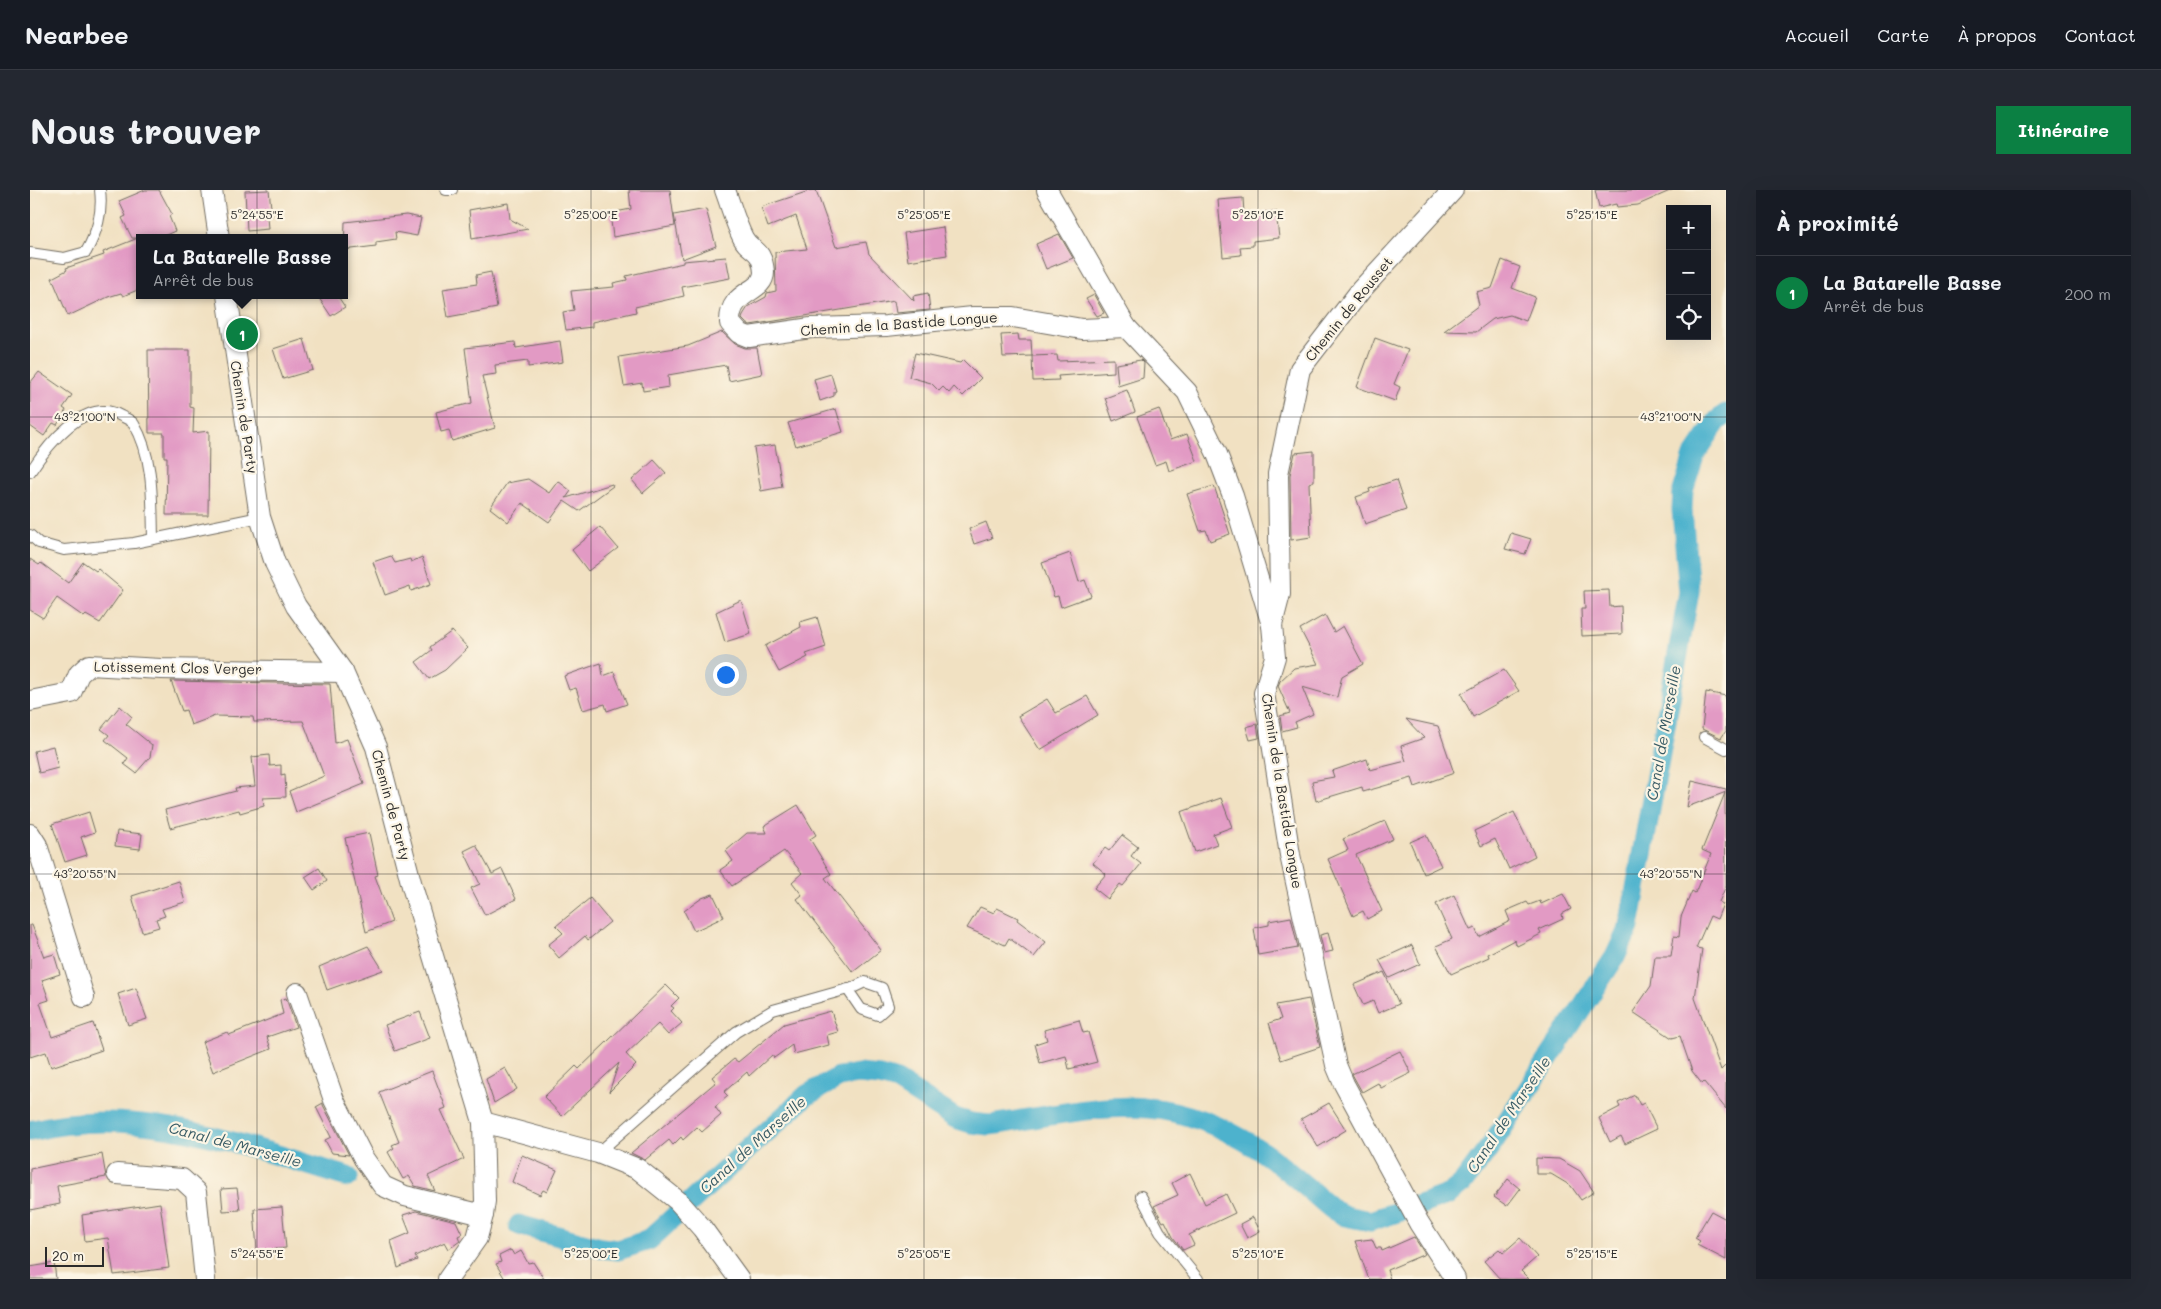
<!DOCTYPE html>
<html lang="fr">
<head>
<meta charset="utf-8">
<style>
	:root { --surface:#171b24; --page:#242831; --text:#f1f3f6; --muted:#9ea1a6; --line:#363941; --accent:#0b8043 }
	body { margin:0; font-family:Mali,sans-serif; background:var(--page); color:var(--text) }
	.controls { position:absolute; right:15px; top:15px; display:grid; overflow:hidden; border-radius:0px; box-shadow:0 5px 20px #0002 }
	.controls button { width:45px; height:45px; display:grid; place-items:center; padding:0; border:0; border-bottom:1px solid var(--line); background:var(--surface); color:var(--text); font:25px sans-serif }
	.scale { position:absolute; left:15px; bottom:12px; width:59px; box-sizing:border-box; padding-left:5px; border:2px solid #2b2b2b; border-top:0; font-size:14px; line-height:18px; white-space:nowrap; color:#2b2b2b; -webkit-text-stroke:4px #fcf5e5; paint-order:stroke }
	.you { position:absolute; left:695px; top:484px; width:18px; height:18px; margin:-12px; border:4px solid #fff; border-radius:50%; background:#1a73e8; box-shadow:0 0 0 8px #1a73e833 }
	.badge { display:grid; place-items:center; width:32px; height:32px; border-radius:50%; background:var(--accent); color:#fff; font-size:16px; font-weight:700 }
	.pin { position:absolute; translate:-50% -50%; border:2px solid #fff; box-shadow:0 1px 5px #0006 }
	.popup { position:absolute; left:106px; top:44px; width:212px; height:65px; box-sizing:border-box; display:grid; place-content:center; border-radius:0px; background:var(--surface); filter:drop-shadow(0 1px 4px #0005); font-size:16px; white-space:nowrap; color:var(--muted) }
	.popup b { font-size:19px; color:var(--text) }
	.popup::after { content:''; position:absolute; left:50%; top:100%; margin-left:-10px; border:10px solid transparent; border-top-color:var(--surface) }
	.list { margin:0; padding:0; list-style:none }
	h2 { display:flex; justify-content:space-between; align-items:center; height:65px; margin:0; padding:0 20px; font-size:21px }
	h2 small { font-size:16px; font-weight:400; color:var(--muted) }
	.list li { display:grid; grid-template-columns:32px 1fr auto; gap:15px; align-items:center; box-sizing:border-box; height:75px; padding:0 20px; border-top:1px solid var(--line) }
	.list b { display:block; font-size:19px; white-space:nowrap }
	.list p { margin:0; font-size:16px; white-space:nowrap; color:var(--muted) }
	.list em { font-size:16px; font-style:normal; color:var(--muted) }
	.icon { flex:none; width:28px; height:28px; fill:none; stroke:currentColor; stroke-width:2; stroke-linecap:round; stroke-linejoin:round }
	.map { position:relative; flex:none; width:1696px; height:1089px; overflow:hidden; border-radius:0px }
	header { display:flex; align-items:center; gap:30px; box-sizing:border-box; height:70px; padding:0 25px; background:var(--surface); border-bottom:1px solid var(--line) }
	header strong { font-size:24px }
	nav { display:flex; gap:28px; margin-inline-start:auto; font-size:18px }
	.intro { display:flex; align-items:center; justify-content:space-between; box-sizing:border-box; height:120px; padding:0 30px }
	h1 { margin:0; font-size:35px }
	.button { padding:12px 22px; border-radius:0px; background:var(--accent); color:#fff; font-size:18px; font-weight:700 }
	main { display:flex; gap:30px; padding:0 30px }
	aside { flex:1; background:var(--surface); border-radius:0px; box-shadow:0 5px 20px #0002 }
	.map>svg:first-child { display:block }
</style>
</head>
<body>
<header>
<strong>Nearbee</strong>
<nav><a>Accueil</a><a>Carte</a><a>À propos</a><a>Contact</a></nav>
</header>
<div class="intro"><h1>Nous trouver</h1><a class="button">Itinéraire</a></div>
<main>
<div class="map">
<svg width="1696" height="1089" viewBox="0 0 1696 1089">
	<rect width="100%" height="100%" fill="#fcf5e5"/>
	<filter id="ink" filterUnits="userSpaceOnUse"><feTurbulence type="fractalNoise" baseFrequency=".02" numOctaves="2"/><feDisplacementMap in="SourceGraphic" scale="10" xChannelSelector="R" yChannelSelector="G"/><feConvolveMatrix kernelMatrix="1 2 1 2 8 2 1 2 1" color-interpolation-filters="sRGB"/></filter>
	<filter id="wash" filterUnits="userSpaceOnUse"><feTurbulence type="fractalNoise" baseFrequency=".0096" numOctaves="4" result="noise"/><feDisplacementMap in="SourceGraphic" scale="20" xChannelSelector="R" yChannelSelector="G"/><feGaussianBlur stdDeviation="1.12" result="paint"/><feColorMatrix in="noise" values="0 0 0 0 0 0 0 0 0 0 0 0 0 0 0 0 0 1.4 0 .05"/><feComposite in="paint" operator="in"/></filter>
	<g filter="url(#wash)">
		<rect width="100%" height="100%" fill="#f1e1c2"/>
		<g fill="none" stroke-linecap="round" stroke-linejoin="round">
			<!-- canal -->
			<g stroke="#4eb2cd" stroke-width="21">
				<path d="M0,941C110,913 214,956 318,987"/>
				<path d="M489,1035L571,1058L588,1060L619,1050L777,905L809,887L828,884L850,886L867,891L925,928L941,933L959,935C1011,928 1066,914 1118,918C1155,921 1194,937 1225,957C1252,974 1277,998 1302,1019L1315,1026L1340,1031L1398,1012L1419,1004L1432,994L1462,954L1585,767L1599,737L1659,402L1652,320L1653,301L1664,266L1688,230L1696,224"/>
			</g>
		</g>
		<g id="blocks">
			<!-- building -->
			<g fill="#e29ac4">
				<polygon points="115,0 129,0 142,24 139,26 145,41 129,48 110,48 110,99 93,106 91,103 78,107 38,126 22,88 37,80 36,78 74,65 73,62 108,48 102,48 92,28 96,26 89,11"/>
				<polygon points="239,0 242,26 237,27 238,39 217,41 215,1"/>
				<polygon points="599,0 640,0 645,36 583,47 580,23 601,19"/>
				<polygon points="782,0 786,0 806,57 836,52 839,64 884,111 883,106 898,103 900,120 866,123 864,111 739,132 720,135 716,133 712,129 713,125 718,117 736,107 737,103 746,101 745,62 777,59 766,26 738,37 731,17"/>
				<polygon points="1565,0 1642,0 1608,15 1587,17 1586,14 1569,18"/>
				<polygon points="1213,8 1214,24 1246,21 1249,48 1223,51 1223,56 1210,57 1211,65 1193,67 1188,10"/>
				<polygon points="478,13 480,29 498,39 442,49 439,20"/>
				<polygon points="676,19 686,56 652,69 644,25"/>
				<polygon points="376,25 391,28 387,46 365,42 366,49 346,52 346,56 314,60 315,32"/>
				<polygon points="913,37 917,65 878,71 874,43"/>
				<polygon points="1029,44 1043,68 1016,79 1006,54"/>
				<polygon points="696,67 700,88 652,97 654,106 605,117 606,122 562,132 562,137 536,140 533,122 544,120 541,101 584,97 583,93 597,90 596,86 653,73 653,71"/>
				<polygon points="1472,70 1490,77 1482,98 1505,107 1496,131 1480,125 1463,129 1446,142 1414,141 1449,115 1446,102 1462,98"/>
				<polygon points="461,82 467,118 418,127 413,99 447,94 446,85"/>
				<polygon points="287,105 307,105 315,117 301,126"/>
				<polygon points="1064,105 1074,123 1067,126 1056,109"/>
				<polygon points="692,142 705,154 715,158 727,158 732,184 699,191 696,175 638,185 639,197 613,201 612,193 594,196 589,167 658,156"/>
				<polygon points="988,144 989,150 1001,150 1002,166 973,167 971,145"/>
				<polygon points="1345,148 1378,160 1364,194 1370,197 1365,211 1327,197"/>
				<polygon points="274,149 283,180 253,189 243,159"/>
				<polygon points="530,151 533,172 498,177 498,171 465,175 466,184 452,186 465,238 422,251 419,240 411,242 406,222 442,213 435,158 485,152 486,158"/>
				<polygon points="118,160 160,160 160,217 164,218 163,243 179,241 178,325 136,325 137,267 134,267 134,243 119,243"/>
				<polygon points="885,163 930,173 933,170 951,188 933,206 924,197 919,203 913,197 909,201 901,193 879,187"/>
				<polygon points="1027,165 1028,171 1084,169 1084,182 1028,186 1029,190 1003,191 1002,166"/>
				<polygon points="1111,170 1114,173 1113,188 1088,196 1086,174"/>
				<polygon points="9,182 42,205 33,218 36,220 27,235 23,233 14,246 0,236 0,193"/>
				<polygon points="801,184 806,201 804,202 804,206 790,211 784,189"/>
				<polygon points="1097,200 1105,222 1083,231 1075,208"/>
				<polygon points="806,219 813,242 766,256 758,233"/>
				<polygon points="1129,219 1140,250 1157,244 1167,271 1139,281 1136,271 1125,275 1107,227"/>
				<polygon points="745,255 752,297 731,301 724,258"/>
				<polygon points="1284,261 1284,291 1279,293 1281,347 1261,350 1260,285 1265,263"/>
				<polygon points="624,270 636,283 613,303 602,290"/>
				<polygon points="498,289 519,303 528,291 541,301 536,308 582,294 583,296 549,321 534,311 519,332 492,313 478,332 460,318 477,293"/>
				<polygon points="1366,290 1376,320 1335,334 1326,307 1340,302 1339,299"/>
				<polygon points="1184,296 1200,344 1180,351 1176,340 1170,341 1157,304"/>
				<polygon points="956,332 962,348 944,354 939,339"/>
				<polygon points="570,337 588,358 558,381 542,360"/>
				<polygon points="1481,343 1501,349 1495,364 1475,359"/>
				<polygon points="1040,363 1049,392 1055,390 1061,406 1031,417 1028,406 1024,407 1012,373"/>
				<polygon points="361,366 365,373 380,369 381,372 392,367 401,394 381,401 380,396 355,405 343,372"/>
				<polygon points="0,369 9,375 11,373 38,393 53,372 66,381 68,379 93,400 70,433 56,425 54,427 27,408 13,428 0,420"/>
				<polygon points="1579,400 1580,417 1591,416 1592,444 1552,446 1551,419 1555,419 1554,401"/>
				<polygon points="711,410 721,444 695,452 686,422"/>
				<polygon points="1295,425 1304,442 1313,436 1333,474 1312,486 1307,507 1272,497 1283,524 1265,532 1267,537 1252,541 1250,526 1260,523 1248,496 1250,491 1264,478 1288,474 1270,439"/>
				<polygon points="787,427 796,457 776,464 778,467 749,482 735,456 771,437 770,432"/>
				<polygon points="422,441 438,458 415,480 399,489 386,472 402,460 400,457"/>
				<polygon points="571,473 573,486 584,482 597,514 577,521 575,514 553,520 546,498 539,500 534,486"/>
				<polygon points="1474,480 1489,501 1443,527 1431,504"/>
				<polygon points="141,491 300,494 305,553 317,549 334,594 266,622 259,601 294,586 273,531 224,532 223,527 185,526 161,535 156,520 152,521"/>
				<polygon points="1676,502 1696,506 1696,541 1691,548 1672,539"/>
				<polygon points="1057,506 1068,525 1010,560 988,526 1017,509 1026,523"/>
				<polygon points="90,516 102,527 96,534 122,555 120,567 106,583 94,574 98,568 75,550 79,545 71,539"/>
				<polygon points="1376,529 1408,536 1424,583 1385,597 1382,588 1333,602 1332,597 1286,611 1282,591 1304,587 1302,581 1337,569 1340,580 1376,571 1371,556 1394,548"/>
				<polygon points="1227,534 1229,548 1220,550 1216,537"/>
				<polygon points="23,556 28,578 9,583 4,561"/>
				<polygon points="239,565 240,576 251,575 251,585 255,584 256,607 233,608 234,616 210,623 209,620 140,638 135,620 206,601 205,598 225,596 222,567"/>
				<polygon points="1662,591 1696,599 1696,602 1657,617"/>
				<polygon points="1695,603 1696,696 1689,712 1693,714 1687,729 1680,726 1666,758 1672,759 1665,808 1691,880 1696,875 1696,919 1674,892 1672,894 1662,881 1650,846 1642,848 1603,822 1621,796 1625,766 1641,766 1644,746 1649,747 1651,727 1662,701 1665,703 1681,664 1672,660"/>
				<polygon points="1191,608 1202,637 1183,644 1187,654 1165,662 1151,622"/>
				<polygon points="768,615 786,645 780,649 801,684 795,688 851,760 823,782 767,709 772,705 762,692 772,683 754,661 702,696 690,680 703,671 696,661 717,643 737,643 734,636"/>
				<polygon points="59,622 65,642 51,647 57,665 35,672 22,634"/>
				<polygon points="1484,622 1505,666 1479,679 1465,649 1451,656 1444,641"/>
				<polygon points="1355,631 1363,649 1326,665 1352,721 1337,729 1333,721 1323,726 1298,669 1318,660 1313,649"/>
				<polygon points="87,641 112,644 110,659 85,656"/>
				<polygon points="339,643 348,685 345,686 362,732 336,742 315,648"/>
				<polygon points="1092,645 1108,657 1101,666 1111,674 1093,696 1090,694 1078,709 1064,698 1076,684 1063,673 1075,658 1079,661"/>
				<polygon points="1396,645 1411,676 1394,684 1380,652"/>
				<polygon points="446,655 462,684 472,679 486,709 455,725 441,698 450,694 434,661"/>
				<polygon points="289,678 297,691 284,700 275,687"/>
				<polygon points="149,691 155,712 132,719 135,726 126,729 129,737 112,742 102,706"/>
				<polygon points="683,704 694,727 664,741 654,721 672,708"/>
				<polygon points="1533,704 1541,719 1532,724 1533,729 1509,740 1511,744 1487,756 1484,750 1458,764 1459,767 1421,784 1406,756 1422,749 1406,714 1424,705 1440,740 1445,738 1449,747 1480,731 1476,721 1497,712 1499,715 1510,711 1511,714"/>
				<polygon points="560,708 580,732 558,750 555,746 529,768 518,755 533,743 526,736"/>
				<polygon points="950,717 964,723 967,718 988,728 987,730 1016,752 1004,767 979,748 975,755 937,738"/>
				<polygon points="1261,727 1268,758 1228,765 1224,738 1239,735 1239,731"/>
				<polygon points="0,735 2,735 14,767 24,764 30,784 12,790 19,810 10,813 22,847 63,833 72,860 21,877 16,862 0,867"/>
				<polygon points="1298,743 1303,761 1294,763 1290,745"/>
				<polygon points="1382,755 1390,774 1359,788 1349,770"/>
				<polygon points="338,756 353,780 297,800 289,777"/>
				<polygon points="1354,782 1369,814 1348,823 1343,811 1333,815 1324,795"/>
				<polygon points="636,795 649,808 641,816 644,818 641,821 652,833 638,845 628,834 596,864 606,875 579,902 589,873 532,926 514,907 546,876 549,879"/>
				<polygon points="106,798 117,829 98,835 88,804"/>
				<polygon points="256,808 266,837 237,847 241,859 183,882 172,852 197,842 199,845 253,824 250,810"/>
				<polygon points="1279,809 1290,857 1251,870 1239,833 1251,829 1246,815"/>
				<polygon points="801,821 808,842 797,845 799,855 764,864 762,855 744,868 742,865 719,886 717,882 694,902 698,906 685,917 691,925 672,942 667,937 653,950 651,947 643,955 639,950 615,970 601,963 686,892 682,887 704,869 708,872 754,834"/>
				<polygon points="390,822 400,848 365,861 355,835"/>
				<polygon points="1049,830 1053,843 1058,842 1067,872 1039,879 1036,866 1010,873 1005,854 1017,850 1014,840"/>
				<polygon points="1370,861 1381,883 1351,898 1348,893 1332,902 1322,884"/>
				<polygon points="475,878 487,899 464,913 456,889"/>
				<polygon points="402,881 416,918 411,920 434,969 398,986 405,1001 385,996 379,986 373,989 358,962 364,958 362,955 369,952 349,902"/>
				<polygon points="1605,905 1610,915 1614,913 1627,939 1595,954 1591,946 1580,952 1569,928 1590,917 1588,913"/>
				<polygon points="293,913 293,915 319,965 302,963 295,950 301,947 286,917"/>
				<polygon points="1299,913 1316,940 1288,957 1271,929"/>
				<polygon points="72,964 76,987 27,996 30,1014 0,1020 0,979"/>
				<polygon points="492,965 527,980 517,1002 513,1000 510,1005 482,992"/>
				<polygon points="1506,968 1529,969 1550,981 1564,1002 1551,1010 1541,996 1521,984 1506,984"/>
				<polygon points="1160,983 1175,1014 1196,1004 1205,1023 1159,1045 1164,1055 1153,1060 1143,1047 1135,1031 1133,1032 1124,1016 1148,1005 1142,993"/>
				<polygon points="1478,989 1490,999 1477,1016 1464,1007"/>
				<polygon points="207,998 210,1020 193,1021 191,999"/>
				<polygon points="130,1013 139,1078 84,1085 78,1048 55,1051 52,1025"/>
				<polygon points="252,1017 256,1058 227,1061 224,1019"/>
				<polygon points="386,1021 426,1031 432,1044 428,1046 430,1051 419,1059 415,1052 385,1066 387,1070 368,1078 361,1051 380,1043 373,1025"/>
				<polygon points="1681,1021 1696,1029 1696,1070 1667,1055 1670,1051 1665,1048"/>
				<polygon points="1223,1027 1230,1041 1217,1048 1210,1034"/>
				<polygon points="1384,1047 1395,1064 1357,1080 1360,1089 1340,1089 1338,1087 1325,1051 1342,1049 1346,1058 1351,1058 1352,1061"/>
				<polygon points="1490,1048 1507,1067 1491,1081 1499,1089 1470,1089 1454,1071 1469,1059 1473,1063"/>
				<polygon points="481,1060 484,1065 491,1061 498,1073 503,1072 514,1089 475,1089 466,1074 471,1072 469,1066"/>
				<polygon points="24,1073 26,1089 0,1089 0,1077"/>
			</g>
		</g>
	</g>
	<g filter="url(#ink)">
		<use href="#blocks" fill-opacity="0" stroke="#706b60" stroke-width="1"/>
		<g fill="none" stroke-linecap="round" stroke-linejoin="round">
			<defs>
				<g id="lane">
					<polyline points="416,0 422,0"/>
					<path d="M0,63L34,68L56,62C67,42 73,23 70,0"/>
					<path d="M0,282C17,256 56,205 91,226C95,228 101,230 104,234C124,267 122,312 123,349"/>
					<polyline points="0,345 9,353 34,360 104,353 230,327"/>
					<polyline points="1674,547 1696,559"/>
					<polyline points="568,963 706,842 743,820 818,799 818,800 831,819 848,825 858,816 852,798 835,792 818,800"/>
					<polyline points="1111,1006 1130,1042 1168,1089"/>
				</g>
				<g id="street">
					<polyline points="182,0 189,48"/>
					<path d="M695,0C701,16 705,32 713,48C720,62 732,57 734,82C734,104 699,99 700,133L709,143L719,147L781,138L856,136L943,127H983L1052,139L1096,137L1157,202L1187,264L1203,306L1242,435L1245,467L1234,503L1260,665L1306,875L1314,894L1389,1033L1425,1089"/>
					<polyline points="1017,0 1096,137"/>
					<polyline points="197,105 230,327 245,373 266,416 313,482 346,557 382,696 453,932 455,1011 453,1025 447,1048 418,1089"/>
					<polyline points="1242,435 1250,404 1248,284 1270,179 1331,100 1423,0"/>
					<polyline points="0,511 41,503 49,484 59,475 131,479 313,482"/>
					<polyline points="0,644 7,655 54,807"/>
					<polyline points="267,803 304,910 334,969 353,996 375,1006 453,1025"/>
					<polyline points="453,932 568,963 608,979 648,1011 672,1038 709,1089"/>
					<polyline points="87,984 152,989 166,1002 175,1089"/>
				</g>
			</defs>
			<!-- lane casing -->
			<use href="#lane" stroke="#706b60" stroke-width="12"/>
			<!-- street casing -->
			<use href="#street" stroke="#706b60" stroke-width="22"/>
			<!-- lane -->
			<use href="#lane" stroke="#fff" stroke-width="10"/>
			<!-- street -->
			<use href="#street" stroke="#fff" stroke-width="20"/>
		</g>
	</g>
	<!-- ticks -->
	<path fill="none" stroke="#2b2b2b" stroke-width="1" stroke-opacity="0.45" d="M227,0V1089M561,0V1089M894,0V1089M1228,0V1089M1562,0V1089M0,227H1696M0,684H1696"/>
	<g text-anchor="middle" stroke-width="4.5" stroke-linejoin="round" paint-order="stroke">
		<!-- street labels -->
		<g font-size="14" fill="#2b2b2b" stroke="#fcf5e5">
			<text transform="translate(1319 119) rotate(-51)" y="5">Chemin de Rousset</text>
			<text transform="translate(869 134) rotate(-4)" y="5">Chemin de la Bastide Longue</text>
			<text transform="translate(214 227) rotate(81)" y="5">Chemin de Party</text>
			<text transform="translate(148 478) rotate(1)" y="5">Lotissement Clos Verger</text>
			<text transform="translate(1252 601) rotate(81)" y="5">Chemin de la Bastide Longue</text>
			<text transform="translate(361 615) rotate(75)" y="5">Chemin de Party</text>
		</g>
		<!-- water labels -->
		<g font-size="15" font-style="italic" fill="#375a64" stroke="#fcf5e5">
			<text transform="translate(1634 543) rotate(-80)" y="5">Canal de Marseille</text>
			<text transform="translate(1479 925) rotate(-56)" y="5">Canal de Marseille</text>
			<text transform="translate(205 955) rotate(15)" y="5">Canal de Marseille</text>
			<text transform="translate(723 955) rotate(-42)" y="5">Canal de Marseille</text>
		</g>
	</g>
	<g font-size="12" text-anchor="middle" fill="#2b2b2b" stroke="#fcf5e5" stroke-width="4.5" stroke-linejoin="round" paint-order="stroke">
		<text x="227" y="29">5°24'55"E</text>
		<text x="561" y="29">5°25'00"E</text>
		<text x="894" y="29">5°25'05"E</text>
		<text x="1228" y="29">5°25'10"E</text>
		<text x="1562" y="29">5°25'15"E</text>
		<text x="55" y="231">43°21'00"N</text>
		<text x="1641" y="231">43°21'00"N</text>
		<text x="55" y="688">43°20'55"N</text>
		<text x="1641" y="688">43°20'55"N</text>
		<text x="227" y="1068">5°24'55"E</text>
		<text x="561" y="1068">5°25'00"E</text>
		<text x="894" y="1068">5°25'05"E</text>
		<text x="1228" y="1068">5°25'10"E</text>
		<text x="1562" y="1068">5°25'15"E</text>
	</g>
</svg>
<div class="controls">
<button>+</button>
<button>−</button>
<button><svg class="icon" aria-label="locate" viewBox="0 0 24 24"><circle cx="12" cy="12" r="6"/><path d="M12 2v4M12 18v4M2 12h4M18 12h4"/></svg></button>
</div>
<div class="scale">20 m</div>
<div class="you"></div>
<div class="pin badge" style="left:212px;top:144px">1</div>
<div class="popup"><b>La Batarelle Basse</b>Arrêt de bus</div>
</div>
<aside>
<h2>À proximité<small></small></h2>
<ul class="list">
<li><span class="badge">1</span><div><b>La Batarelle Basse</b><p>Arrêt de bus</p></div><em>200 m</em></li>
</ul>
</aside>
</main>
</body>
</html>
